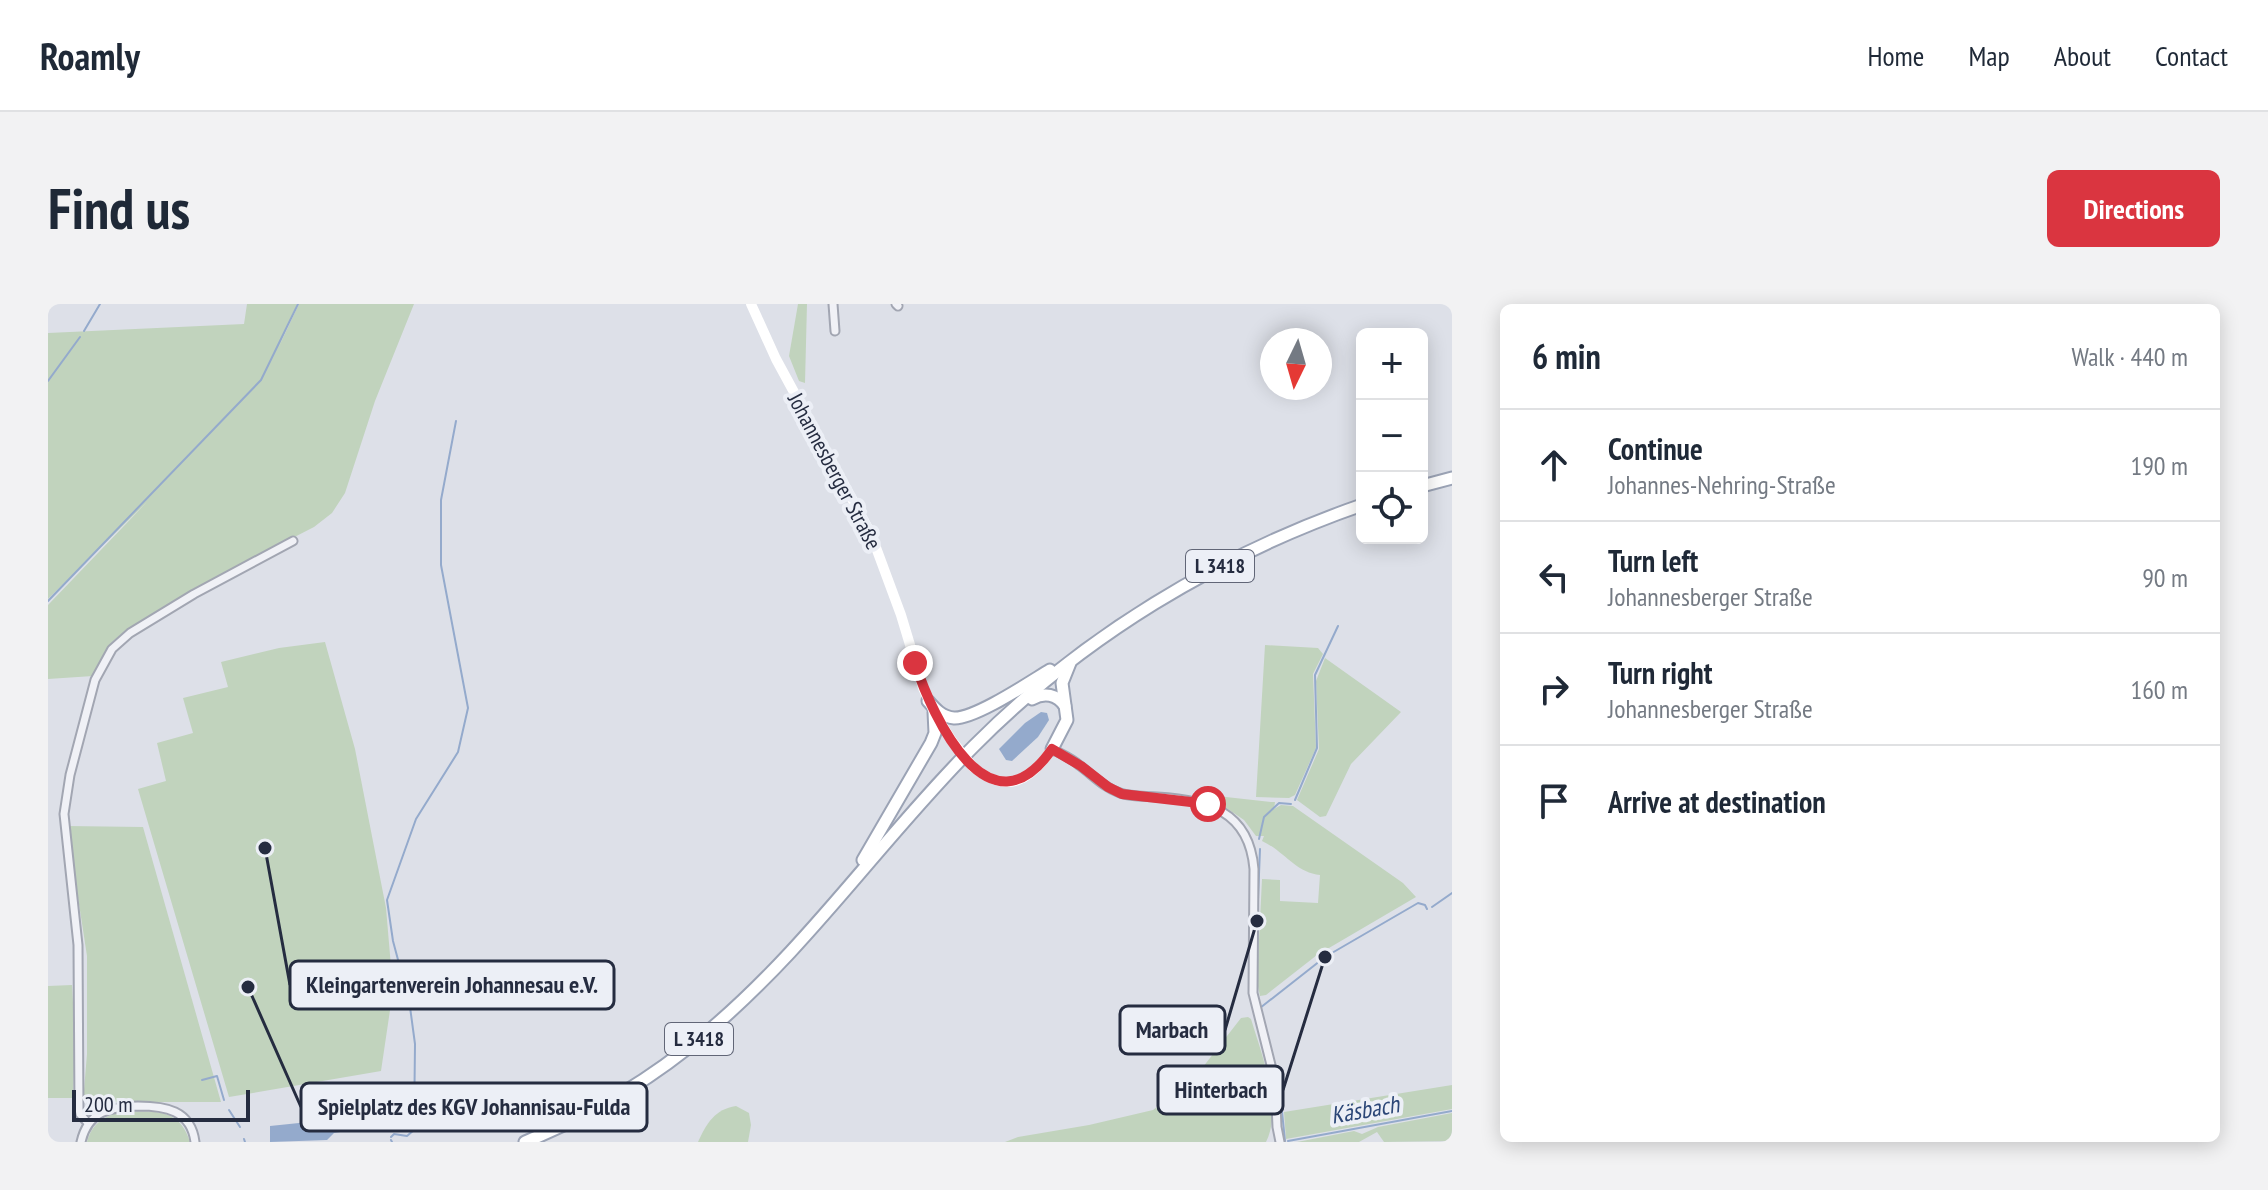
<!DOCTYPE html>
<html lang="en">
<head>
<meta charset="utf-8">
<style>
	:root { --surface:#fff; --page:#f2f2f3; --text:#1f2937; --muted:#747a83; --line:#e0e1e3; --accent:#da3540 }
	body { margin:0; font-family:"PT Sans Narrow",sans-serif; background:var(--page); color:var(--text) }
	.controls { position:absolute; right:24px; top:24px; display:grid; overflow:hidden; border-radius:12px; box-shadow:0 4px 20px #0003 }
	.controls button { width:72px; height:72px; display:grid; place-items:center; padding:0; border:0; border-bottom:2px solid var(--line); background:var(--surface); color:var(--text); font:40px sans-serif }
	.compass { position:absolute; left:1212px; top:24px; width:72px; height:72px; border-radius:50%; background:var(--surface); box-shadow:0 4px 20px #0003; rotate:185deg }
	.scale { position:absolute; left:24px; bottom:20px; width:178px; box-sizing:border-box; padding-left:8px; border:4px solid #252c40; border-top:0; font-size:22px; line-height:28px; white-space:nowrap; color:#252c40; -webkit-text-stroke:6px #eceff6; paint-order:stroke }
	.stop { position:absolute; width:24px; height:24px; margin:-18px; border:6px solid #da3540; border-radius:50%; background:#fff }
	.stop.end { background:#da3540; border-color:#fff; box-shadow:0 2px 8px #0008 }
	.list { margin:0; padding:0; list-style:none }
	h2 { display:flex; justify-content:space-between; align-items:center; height:104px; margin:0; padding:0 32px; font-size:34px }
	h2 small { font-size:26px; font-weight:400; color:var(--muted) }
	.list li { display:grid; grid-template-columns:52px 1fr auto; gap:24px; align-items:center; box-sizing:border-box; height:112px; padding:0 32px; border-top:2px solid var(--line) }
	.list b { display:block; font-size:30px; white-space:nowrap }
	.list p { margin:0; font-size:26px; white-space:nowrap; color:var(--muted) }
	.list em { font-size:26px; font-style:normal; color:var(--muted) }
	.icon { flex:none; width:44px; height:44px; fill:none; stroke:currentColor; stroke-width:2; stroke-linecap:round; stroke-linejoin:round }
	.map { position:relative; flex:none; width:1404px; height:838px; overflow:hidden; border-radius:12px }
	header { display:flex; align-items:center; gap:48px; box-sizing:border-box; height:112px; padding:0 40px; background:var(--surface); border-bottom:2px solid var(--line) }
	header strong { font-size:38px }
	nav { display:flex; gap:44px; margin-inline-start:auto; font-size:28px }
	.intro { display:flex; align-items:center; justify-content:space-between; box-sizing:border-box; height:192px; padding:0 48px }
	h1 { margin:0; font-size:56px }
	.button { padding:20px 36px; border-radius:12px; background:var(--accent); color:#fff; font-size:28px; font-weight:700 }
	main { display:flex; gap:48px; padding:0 48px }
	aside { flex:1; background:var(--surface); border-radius:12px; box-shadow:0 4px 20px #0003 }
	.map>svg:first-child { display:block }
</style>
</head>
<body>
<header>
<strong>Roamly</strong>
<nav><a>Home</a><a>Map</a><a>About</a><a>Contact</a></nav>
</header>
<div class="intro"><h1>Find us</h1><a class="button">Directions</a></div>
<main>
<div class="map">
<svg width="1404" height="838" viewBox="0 0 1404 838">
	<rect width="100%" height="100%" fill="#dde0e8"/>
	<!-- green -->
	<g fill="#c1d3bd">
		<polygon points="199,0 249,0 231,42 251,0 366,0 327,97 297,189 284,209 266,223 143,286 72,331 63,339 45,372 0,375 0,301 99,198 0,295 0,29 196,20"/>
		<polygon points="750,0 759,0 757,79 751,77 741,52"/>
		<polygon points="277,338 307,445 338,604 345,686 333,767 181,793 90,485 118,477 109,439 145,429 135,394 180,383 173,358 231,344"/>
		<polygon points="1217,341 1270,344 1275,350 1265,370 1268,444 1247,491 1241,494 1208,493"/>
		<polygon points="1277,354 1353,408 1303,460 1278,512 1272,513 1249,496 1271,445 1268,377"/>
		<path d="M1169,492L1223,498H1227L1226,505L1233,501L1245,502L1355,579L1368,593L1269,651L1218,691L1212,692L1209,678L1214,575L1232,576V597L1270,599L1272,571C1248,569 1236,547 1214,537L1216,532H1208L1196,516L1168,497Z"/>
		<polygon points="19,522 95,523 173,798 35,798 39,750 39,652"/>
		<polygon points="24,681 27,732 25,794 0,794 0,682"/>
		<path d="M1200,713L1203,715C1213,748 1235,805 1218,838H957L970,833L1041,821L1105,806L1124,792L1155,763L1193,714Z"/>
		<polygon points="1404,781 1404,805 1238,835 1236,808"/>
		<path d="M688,802L701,809L703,821L700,838H650C658,820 667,805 688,802Z"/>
		<path d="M70,808C102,808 131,801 142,838H39C44,820 54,814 70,808Z"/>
		<polygon points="1404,809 1404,837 1336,838 1329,828 1311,838 1249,838 1306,827 1314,830 1330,823"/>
	</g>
	<!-- water -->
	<g fill="#94aacc">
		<polygon points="993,408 999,409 1001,416 990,433 964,457 958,456 951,445 977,419"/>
		<polygon points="280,816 284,819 310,816 311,825 286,829 279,836 222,838 222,822"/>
	</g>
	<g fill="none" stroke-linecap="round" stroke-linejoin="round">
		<!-- stream -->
		<g stroke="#94aacc" stroke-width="2">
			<polyline points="36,27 52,0"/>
			<polyline points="0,77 32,33"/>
			<polyline points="0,297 213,76 250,0"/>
			<polyline points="1247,496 1269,444 1267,371 1290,322"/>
			<polyline points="1211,535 1216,513 1231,499 1243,500"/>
			<polyline points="1384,603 1404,589"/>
			<polyline points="1209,620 1212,545"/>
			<polyline points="361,697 345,637 339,596 368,515 410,448 420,404 393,261 393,196 408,117"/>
			<polyline points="1212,704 1277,653 1370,599 1377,601 1379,605"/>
			<polyline points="1219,733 1231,778 1237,837"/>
			<polyline points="154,776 169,772 176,796"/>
			<polyline points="181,806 192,823"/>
			<polyline points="343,833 346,830 359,832 366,826 367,740 362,703"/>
			<polyline points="196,835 197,838"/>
			<polyline points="343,836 344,838"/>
			<polyline points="1240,837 1404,807"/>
		</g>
		<defs>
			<g id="street">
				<polyline points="785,0 787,27"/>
				<polyline points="848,0 850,2"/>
				<path d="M1004,445C1013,450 1023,454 1031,461C1045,471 1055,483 1072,489C1084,493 1096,492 1109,493C1159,496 1201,506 1206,565L1205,689L1227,777L1229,823L1232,838"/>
				<polyline points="40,819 32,810 31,805 30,641 16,510 22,471 47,376 64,345 82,329 146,290 245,237"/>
				<path d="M33,838C40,807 62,803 90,802C117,802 143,806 147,838"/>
			</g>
			<g id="primary">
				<polyline points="1374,182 1404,174"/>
				<path d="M984,395C996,388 1009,390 1017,402"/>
				<path d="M880,397C887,405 894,413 906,414C927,415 982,378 1002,366"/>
				<polyline points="1004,445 1019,416 1014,379 1022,359"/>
				<polyline points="815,556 883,439 887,429 886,408"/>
				<path d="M477,838C543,811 604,775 658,729C759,645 834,534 926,442C1034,333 1170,251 1314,201"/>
			</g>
		</defs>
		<!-- street casing -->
		<use href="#street" stroke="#a2a6b2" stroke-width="11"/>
		<!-- primary casing -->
		<use href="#primary" stroke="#9ba3b5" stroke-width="15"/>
		<!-- street -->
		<use href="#street" stroke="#f0f1f6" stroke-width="7"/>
		<!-- secondary -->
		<g stroke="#fff" stroke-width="10">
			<polyline points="703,0 728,55 823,230 853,311 875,384 886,408 904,437"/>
			<path d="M925,463C959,491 982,477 1004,445"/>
		</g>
		<!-- primary -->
		<use href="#primary" stroke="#fff" stroke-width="11"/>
		<!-- secondary-bridge -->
		<polyline stroke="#fff" stroke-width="10" points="904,437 925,463"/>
	</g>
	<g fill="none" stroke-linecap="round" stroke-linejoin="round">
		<!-- route -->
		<path stroke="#da3540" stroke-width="10" d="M867,359C885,415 942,535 1004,445L1033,462L1060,483L1074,490L1160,500"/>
	</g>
	<g text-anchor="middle" stroke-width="8" stroke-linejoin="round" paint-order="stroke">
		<!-- shield labels -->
		<g fill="#eceff6" stroke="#616677" stroke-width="2">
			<rect x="1138" y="246" width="68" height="32" rx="6"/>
			<rect x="617" y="719" width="68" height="32" rx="6"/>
		</g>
		<g font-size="20" font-weight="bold" fill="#252c40">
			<text x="1172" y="269">L 3418</text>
			<text x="651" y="742">L 3418</text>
		</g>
		<!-- street labels -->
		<g font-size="22" fill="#252c40" stroke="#eceff6">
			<text transform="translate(787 167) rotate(62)" y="8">Johannesberger Straße</text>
		</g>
		<!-- water labels -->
		<g font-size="24" font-style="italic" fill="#2c4777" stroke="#eceff6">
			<text transform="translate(1317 806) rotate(-10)" y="8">Käsbach</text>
		</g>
	</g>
	<!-- callouts -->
	<path fill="none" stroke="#252c40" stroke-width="3" d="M217 544L242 681M1209 617L1177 726M1277 653L1235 786M200 683L253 803"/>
	<g fill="#252c40" stroke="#eceff6" stroke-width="3">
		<circle cx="217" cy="544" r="8"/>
		<circle cx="1209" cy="617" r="8"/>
		<circle cx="1277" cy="653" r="8"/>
		<circle cx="200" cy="683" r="8"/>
	</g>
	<g fill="#eceff6" stroke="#252c40" stroke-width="3">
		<rect x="242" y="657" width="324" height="48" rx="8"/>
		<rect x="1072" y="702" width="105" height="48" rx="8"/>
		<rect x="1110" y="762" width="125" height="48" rx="8"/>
		<rect x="253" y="779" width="346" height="48" rx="8"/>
	</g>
	<g font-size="24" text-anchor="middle" font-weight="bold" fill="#252c40">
		<text x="404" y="689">Kleingartenverein Johannesau e.V.</text>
		<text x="1124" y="734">Marbach</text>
		<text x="1173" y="794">Hinterbach</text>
		<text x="426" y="811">Spielplatz des KGV Johannisau-Fulda</text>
	</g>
</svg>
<div class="controls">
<button>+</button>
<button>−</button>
<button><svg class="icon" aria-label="locate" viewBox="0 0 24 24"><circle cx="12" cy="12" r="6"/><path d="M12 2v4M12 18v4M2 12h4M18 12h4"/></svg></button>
</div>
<svg class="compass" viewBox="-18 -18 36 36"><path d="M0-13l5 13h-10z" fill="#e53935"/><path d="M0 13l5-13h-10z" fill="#747a83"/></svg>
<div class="scale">200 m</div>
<div class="stop" style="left:1160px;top:500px"></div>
<div class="stop end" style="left:867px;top:359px"></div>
</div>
<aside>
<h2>6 min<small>Walk · 440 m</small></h2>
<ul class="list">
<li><svg class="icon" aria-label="ahead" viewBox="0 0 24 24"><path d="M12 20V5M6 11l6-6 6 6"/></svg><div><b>Continue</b><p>Johannes-Nehring-Straße</p></div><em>190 m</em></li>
<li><svg class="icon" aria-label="left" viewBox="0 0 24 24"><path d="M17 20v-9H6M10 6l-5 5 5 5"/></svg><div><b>Turn left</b><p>Johannesberger Straße</p></div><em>90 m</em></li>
<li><svg class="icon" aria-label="right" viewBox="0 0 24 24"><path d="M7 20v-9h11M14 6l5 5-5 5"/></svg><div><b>Turn right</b><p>Johannesberger Straße</p></div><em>160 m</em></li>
<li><svg class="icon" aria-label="arrive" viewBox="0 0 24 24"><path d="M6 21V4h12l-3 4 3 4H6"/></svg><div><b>Arrive at destination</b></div></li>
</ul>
</aside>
</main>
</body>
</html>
